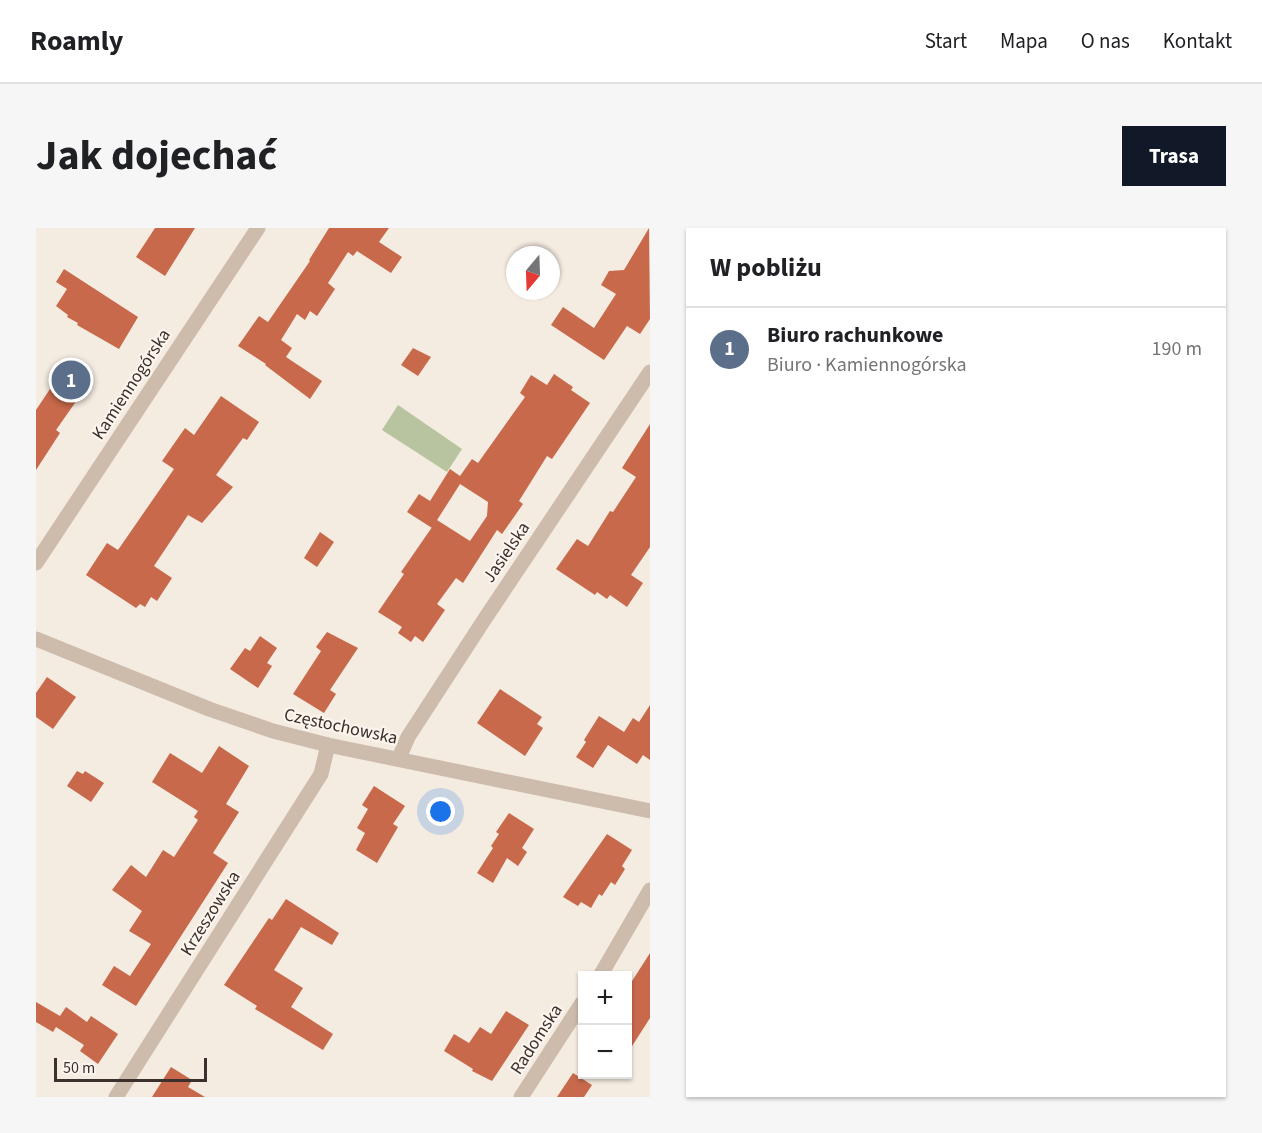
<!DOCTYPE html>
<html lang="pl">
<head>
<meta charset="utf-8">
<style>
	:root { --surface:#fff; --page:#f6f6f6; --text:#202124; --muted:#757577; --line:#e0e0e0; --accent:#111827 }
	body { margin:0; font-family:"Source Sans 3",sans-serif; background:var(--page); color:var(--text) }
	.controls { position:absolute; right:18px; bottom:18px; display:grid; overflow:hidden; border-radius:0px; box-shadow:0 2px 4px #0004 }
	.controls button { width:54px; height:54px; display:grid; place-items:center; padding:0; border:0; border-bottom:2px solid var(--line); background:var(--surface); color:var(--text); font:30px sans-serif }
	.compass { position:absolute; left:470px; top:18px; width:54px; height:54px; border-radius:50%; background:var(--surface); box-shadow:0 2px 4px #0004; rotate:199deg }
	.scale { position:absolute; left:18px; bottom:15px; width:153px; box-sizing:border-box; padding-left:6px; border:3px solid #3b302b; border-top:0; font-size:16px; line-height:21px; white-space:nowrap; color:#3b302b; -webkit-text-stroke:4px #fbf5ee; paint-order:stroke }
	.you { position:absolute; left:405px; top:584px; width:21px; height:21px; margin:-15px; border:4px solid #fff; border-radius:50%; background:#1a73e8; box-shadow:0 0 0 9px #1a73e833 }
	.badge { display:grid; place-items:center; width:39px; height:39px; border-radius:50%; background:var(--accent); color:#fff; font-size:20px; font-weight:700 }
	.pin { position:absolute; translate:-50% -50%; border:3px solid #fff; box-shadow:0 2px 6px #0006 }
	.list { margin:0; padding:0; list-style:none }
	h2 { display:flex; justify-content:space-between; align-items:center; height:78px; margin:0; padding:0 24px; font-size:26px }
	h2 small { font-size:20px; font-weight:400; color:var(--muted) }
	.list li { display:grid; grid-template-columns:39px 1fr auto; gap:18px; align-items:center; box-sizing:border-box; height:84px; padding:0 24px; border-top:2px solid var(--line) }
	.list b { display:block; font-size:22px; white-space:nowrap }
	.list p { margin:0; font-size:20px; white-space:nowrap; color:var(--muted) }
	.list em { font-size:20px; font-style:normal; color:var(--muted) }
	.map { position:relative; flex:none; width:614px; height:869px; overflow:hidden; border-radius:0px }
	header { display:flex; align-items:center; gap:36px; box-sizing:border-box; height:84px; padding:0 30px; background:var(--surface); border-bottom:2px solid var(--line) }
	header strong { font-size:28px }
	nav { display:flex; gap:33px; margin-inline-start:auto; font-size:21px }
	.intro { display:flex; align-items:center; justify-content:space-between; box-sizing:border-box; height:144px; padding:0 36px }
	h1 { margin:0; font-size:42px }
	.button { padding:15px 27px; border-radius:0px; background:var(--accent); color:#fff; font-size:21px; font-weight:700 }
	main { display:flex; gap:36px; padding:0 36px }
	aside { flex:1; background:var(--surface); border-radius:0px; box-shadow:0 2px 4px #0004 }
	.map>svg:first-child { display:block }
</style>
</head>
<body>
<header>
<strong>Roamly</strong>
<nav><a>Start</a><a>Mapa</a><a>O nas</a><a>Kontakt</a></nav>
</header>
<div class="intro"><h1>Jak dojechać</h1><a class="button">Trasa</a></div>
<main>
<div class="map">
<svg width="614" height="869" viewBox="0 0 614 869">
	<rect width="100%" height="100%" fill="#f4ebe1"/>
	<!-- green -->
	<polygon fill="#b8c4a0" points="362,177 426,221 411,244 346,202"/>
	<!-- building -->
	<g fill="#c8694b">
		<polygon points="119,0 159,0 129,48 100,29"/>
		<polygon points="293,0 353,0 343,14 366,29 355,45 321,23 317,28 312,24 292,55 299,61 281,88 274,83 269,92 261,86 245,112 256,120 250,129 286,153 274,171 229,137 230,136 202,118 223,88 232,94 274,33 273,32"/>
		<polygon points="613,0 614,91 604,106 591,98 568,132 515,97 527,79 558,100 580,66 565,57 573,43 588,42"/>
		<polygon points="28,41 102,89 83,121 41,97 42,95 31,89 32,87 20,78 31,61 20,54"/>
		<polygon points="377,120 395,129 382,148 365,137"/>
		<polygon points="26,143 44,156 35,168 41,172 20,202 24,205 0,242 0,182"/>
		<polygon points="518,146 537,159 535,162 554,175 516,231 511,228 483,273 487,276 466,306 461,302 427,355 420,350 401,376 409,382 387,414 379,408 375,414 362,405 366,399 342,384 368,346 365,344 401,292 434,313 451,288 452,274 424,256 396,300 371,284 383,266 394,273 414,241 424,248 436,231 442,235 489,169 484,165 495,147 511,157"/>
		<polygon points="185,168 223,194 211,212 207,210 180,247 197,259 166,295 152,287 118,338 136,350 121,373 115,369 109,379 104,376 100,380 50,347 71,315 82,322 138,241 126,233 149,200 158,207"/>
		<polygon points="614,196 614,319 595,347 607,355 591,379 574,367 571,371 561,364 559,367 520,341 541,311 552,318 574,283 577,284 600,249 586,240"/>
		<polygon points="284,304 298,314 281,339 268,330"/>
		<polygon points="291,404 322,420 294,462 300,466 288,485 257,466 285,423 280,419"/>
		<polygon points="224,408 241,420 231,435 236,438 222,460 194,441 209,420 214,423"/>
		<polygon points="11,449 40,469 17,501 0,489 0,465"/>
		<polygon points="464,461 506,489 501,496 507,500 489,528 441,495"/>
		<polygon points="614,477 614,532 607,527 601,536 572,517 557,540 540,529 550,514 548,512 563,488 588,504 597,490 603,494"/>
		<polygon points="183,518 213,538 190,576 203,584 177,625 192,635 100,778 66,757 78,738 94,748 115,716 93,703 106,683 76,662 95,637 110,649 127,622 138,629 162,592 158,589 162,583 116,554 134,525 166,545"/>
		<polygon points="41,543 47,546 49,543 68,555 55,574 31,558"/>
		<polygon points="338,558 369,578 357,596 362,599 341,635 320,622 329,605 321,600 332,581 326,577"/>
		<polygon points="473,585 498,601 486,620 491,624 482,638 471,630 457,655 441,645 457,620 455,618 463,606 460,604"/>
		<polygon points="571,606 596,622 586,638 589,641 579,657 575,654 566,668 563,666 555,680 545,674 542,678 527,669"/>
		<polygon points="250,671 303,705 296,717 265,699 238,742 267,760 255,779 297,806 287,822 219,781 221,778 188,757 233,690 236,692"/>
		<polygon points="614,725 614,790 591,826 591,761"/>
		<polygon points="0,774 24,788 30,779 51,794 55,788 82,806 62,836 44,823 48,817 20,799 17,804 0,794"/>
		<polygon points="470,783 493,797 456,853 436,843 437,841 408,823 418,806 433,815 444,799 455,806"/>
		<polygon points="135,839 156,852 152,859 169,869 116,869"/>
		<polygon points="537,845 556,857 548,869 521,869"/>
	</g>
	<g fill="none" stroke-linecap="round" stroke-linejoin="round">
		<!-- minor -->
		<g stroke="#cdbbac" stroke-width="15">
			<polyline points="0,335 222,0"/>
			<polyline points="0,411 173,481 237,503 292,517 614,583"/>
			<polyline points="363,530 372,509 450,389 614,144"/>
			<polyline points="564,748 614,662"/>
			<polyline points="80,869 285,546 292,517"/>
			<polyline points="485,869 546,775"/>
		</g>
	</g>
	<g text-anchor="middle" stroke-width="4.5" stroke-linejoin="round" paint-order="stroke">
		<!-- street labels -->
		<g font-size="18" fill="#3b302b" stroke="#fbf5ee">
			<text transform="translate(95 156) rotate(-57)" y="6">Kamiennogórska</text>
			<text transform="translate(470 324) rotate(-56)" y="6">Jasielska</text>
			<text transform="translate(305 498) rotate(12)" y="6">Częstochowska</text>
			<text transform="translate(174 685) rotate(-58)" y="6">Krzeszowska</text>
			<text transform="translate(500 811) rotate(-57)" y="6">Radomska</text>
		</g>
	</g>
</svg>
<div class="controls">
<button>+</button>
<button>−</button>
</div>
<svg class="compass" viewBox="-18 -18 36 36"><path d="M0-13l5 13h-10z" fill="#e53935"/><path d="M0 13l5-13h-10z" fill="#757577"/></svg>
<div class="scale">50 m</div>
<div class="you"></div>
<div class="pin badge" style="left:35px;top:152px;background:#5c6f8a">1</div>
</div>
<aside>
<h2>W pobliżu<small></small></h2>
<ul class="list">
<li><span class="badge" style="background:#5c6f8a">1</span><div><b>Biuro rachunkowe</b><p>Biuro · Kamiennogórska</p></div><em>190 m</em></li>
</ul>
</aside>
</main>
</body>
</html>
